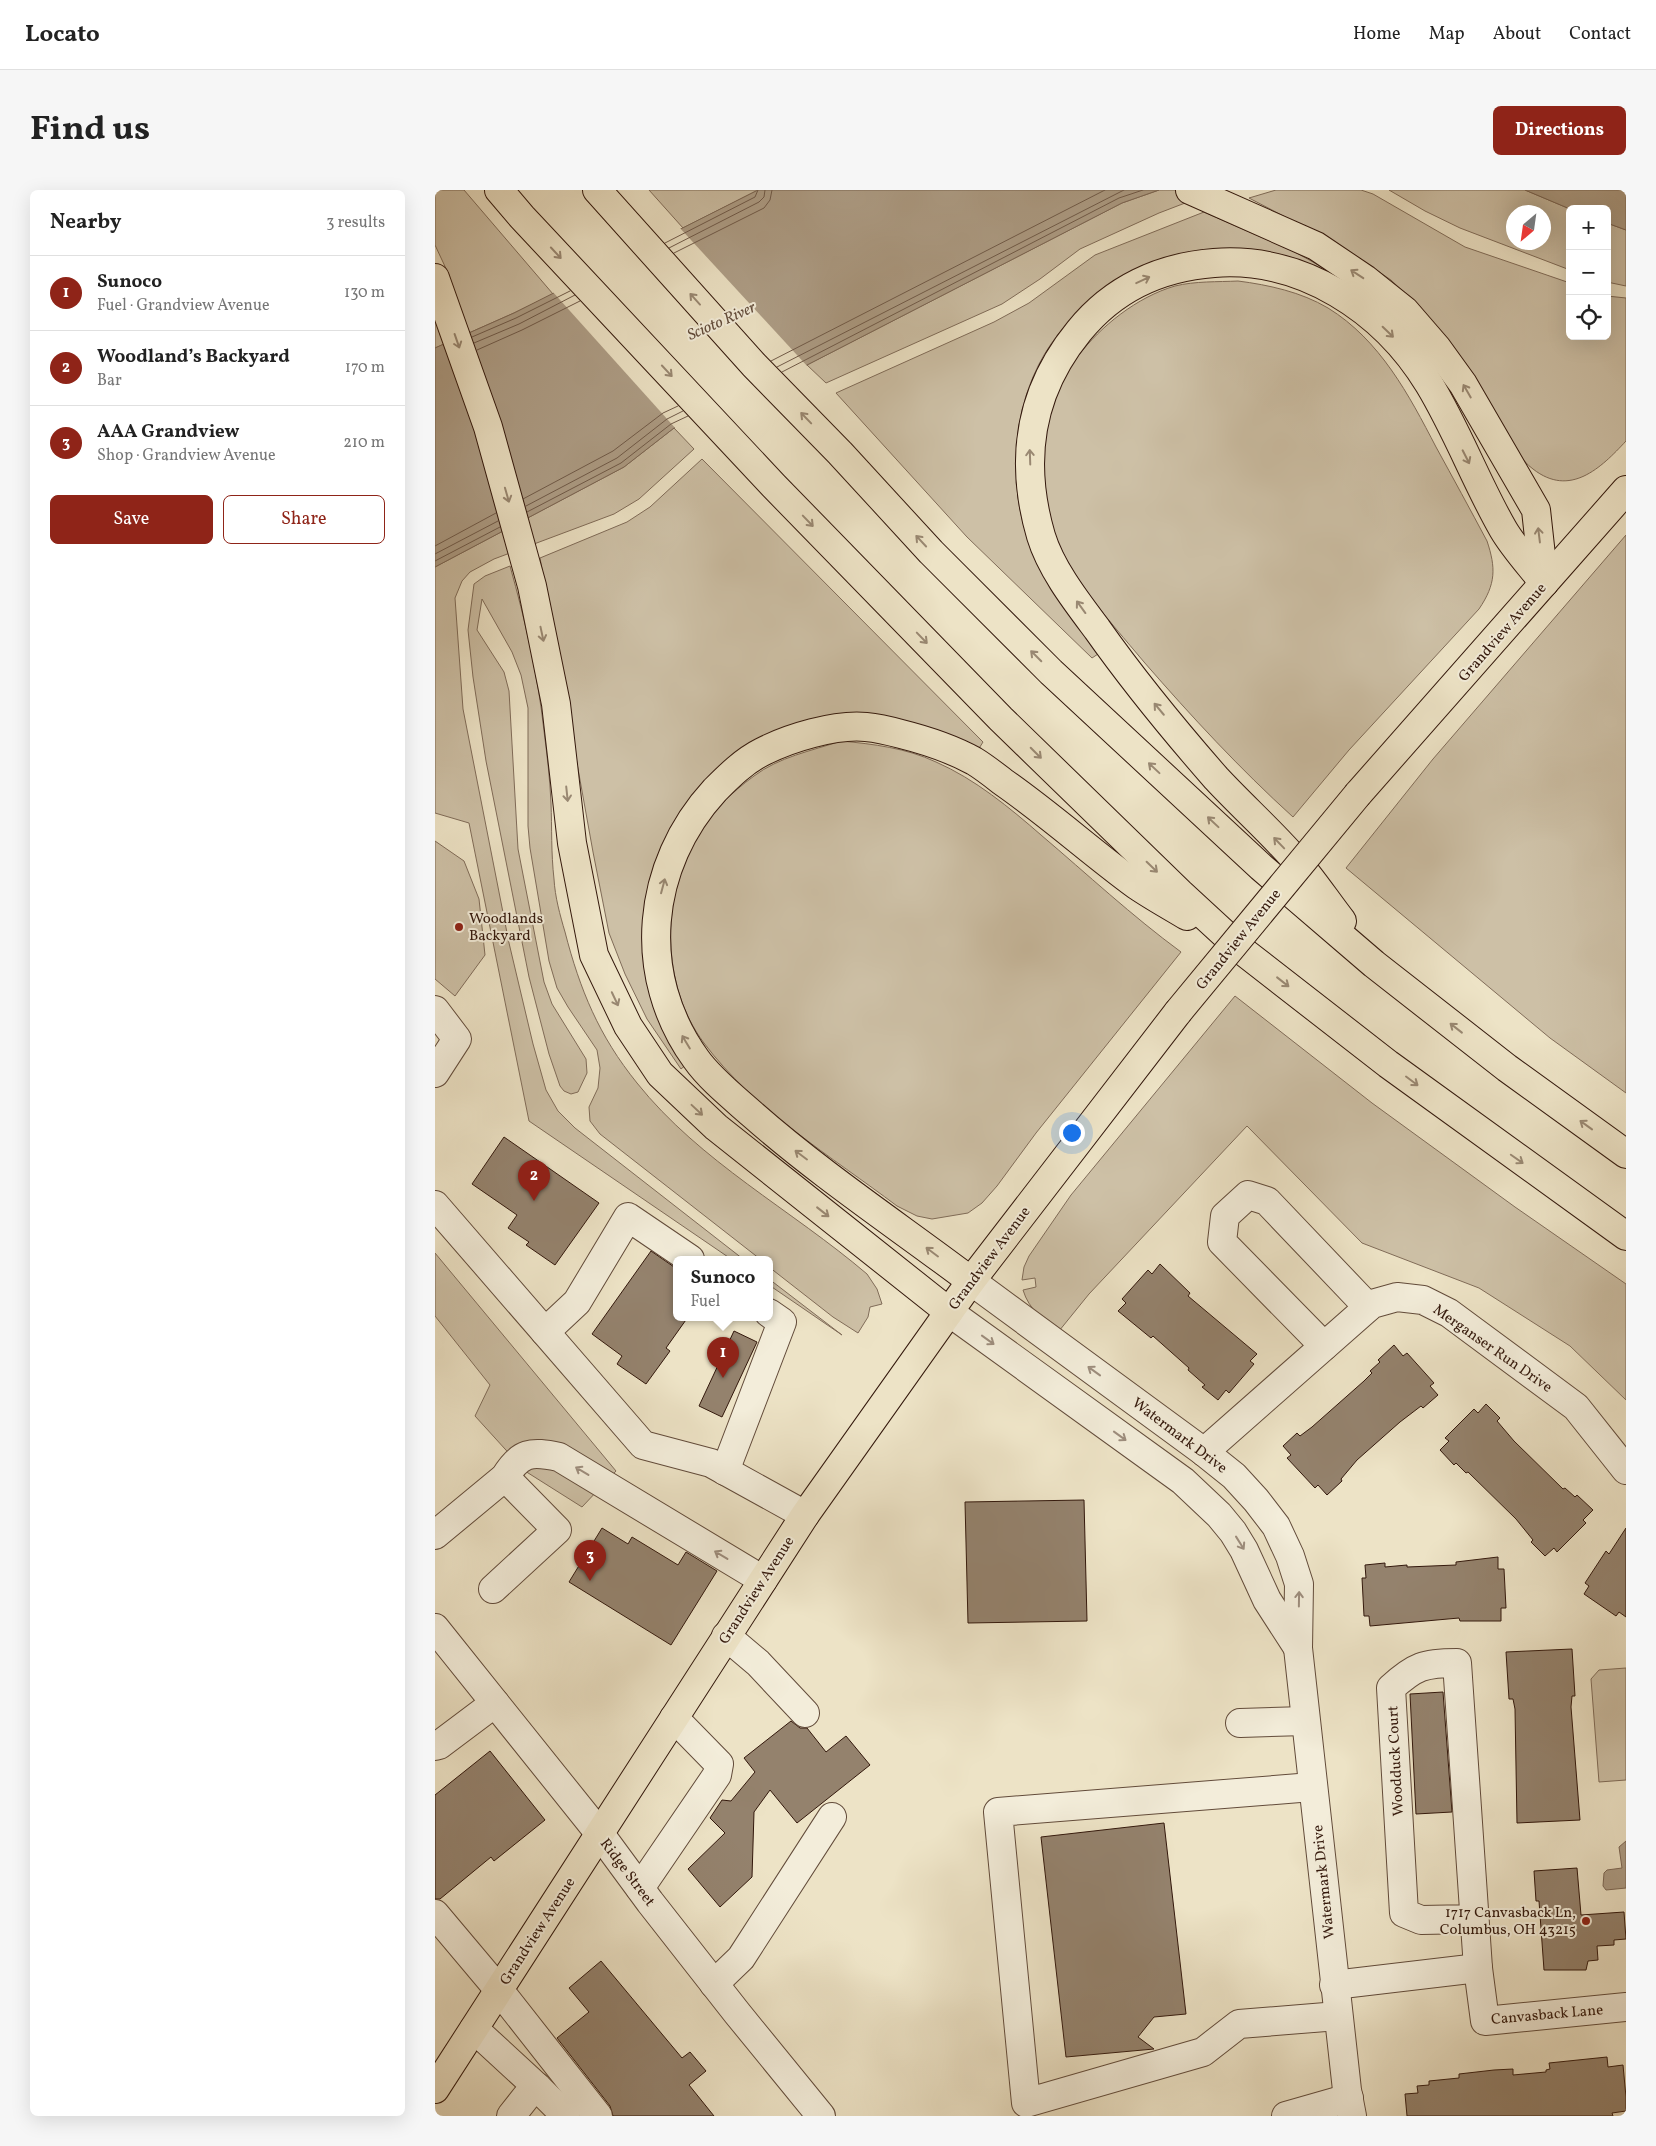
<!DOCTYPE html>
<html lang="en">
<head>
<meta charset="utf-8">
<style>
	:root { --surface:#fff; --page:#f6f6f6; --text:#222; --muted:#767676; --line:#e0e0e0; --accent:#8f2418 }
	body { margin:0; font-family:Vollkorn,serif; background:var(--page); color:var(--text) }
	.controls { position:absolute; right:15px; top:15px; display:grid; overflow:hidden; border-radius:8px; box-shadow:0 5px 20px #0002 }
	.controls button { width:45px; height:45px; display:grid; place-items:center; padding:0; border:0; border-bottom:1px solid var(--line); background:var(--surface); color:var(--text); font:25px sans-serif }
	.compass { position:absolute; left:1071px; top:15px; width:45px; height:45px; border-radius:50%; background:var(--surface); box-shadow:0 5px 20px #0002; rotate:209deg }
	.you { position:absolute; left:636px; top:942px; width:18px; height:18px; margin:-12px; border:4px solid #fff; border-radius:50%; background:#1a73e8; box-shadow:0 0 0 8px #1a73e833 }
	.badge { display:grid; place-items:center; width:32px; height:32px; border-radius:50%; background:var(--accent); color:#fff; font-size:16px; font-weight:700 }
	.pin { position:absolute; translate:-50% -41px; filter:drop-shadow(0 1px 2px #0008) }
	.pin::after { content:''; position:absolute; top:26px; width:18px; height:15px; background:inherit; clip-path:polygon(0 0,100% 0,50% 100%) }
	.popup { position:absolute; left:238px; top:1066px; width:100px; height:65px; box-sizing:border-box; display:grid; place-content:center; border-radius:8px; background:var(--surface); filter:drop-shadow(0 1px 4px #0005); font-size:16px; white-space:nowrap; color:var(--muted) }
	.popup b { font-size:19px; color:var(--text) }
	.popup::after { content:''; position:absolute; left:50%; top:100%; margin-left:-10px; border:10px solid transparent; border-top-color:var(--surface) }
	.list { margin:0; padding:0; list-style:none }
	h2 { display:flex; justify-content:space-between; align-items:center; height:65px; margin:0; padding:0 20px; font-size:21px }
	h2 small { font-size:16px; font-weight:400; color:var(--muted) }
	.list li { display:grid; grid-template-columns:32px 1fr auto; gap:15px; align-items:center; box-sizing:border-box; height:75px; padding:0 20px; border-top:1px solid var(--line) }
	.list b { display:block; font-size:19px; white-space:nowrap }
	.list p { margin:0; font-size:16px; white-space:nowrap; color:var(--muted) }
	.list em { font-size:16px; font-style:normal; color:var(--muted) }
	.actions { display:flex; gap:10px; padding:15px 20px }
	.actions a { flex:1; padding:11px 0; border:1px solid var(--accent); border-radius:8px; text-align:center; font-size:18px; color:var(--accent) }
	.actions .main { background:var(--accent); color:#fff }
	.icon { flex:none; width:28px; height:28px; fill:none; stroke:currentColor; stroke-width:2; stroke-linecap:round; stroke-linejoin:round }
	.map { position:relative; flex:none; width:1191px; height:1926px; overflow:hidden; border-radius:8px }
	header { display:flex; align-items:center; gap:30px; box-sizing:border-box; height:70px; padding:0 25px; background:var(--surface); border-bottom:1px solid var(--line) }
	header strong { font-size:24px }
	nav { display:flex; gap:28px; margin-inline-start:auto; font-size:18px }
	.intro { display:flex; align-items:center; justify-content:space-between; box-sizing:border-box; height:120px; padding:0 30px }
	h1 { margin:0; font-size:35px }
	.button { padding:12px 22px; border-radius:8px; background:var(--accent); color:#fff; font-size:18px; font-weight:700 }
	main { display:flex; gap:30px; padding:0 30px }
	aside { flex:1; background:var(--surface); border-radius:8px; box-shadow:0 5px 20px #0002 }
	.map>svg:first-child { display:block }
</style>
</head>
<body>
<header>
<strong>Locato</strong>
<nav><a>Home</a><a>Map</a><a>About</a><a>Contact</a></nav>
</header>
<div class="intro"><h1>Find us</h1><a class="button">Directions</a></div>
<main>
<aside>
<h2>Nearby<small>3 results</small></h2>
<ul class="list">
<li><span class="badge">1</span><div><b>Sunoco</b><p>Fuel · Grandview Avenue</p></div><em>130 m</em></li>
<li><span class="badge">2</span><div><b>Woodland’s Backyard</b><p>Bar</p></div><em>170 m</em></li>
<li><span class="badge">3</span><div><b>AAA Grandview</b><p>Shop · Grandview Avenue</p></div><em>210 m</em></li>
</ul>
<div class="actions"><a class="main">Save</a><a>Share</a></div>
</aside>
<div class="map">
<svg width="1191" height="1926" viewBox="0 0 1191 1926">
	<rect width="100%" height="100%" fill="#ede3c6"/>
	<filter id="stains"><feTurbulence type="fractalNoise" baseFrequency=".004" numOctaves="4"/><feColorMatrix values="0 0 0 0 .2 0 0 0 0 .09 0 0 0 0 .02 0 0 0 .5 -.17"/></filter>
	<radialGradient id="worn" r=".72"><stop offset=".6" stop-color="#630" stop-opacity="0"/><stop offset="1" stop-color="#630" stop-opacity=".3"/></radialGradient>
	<!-- green -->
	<g fill="#cdc0a6" stroke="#806c59" fill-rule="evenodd">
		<polygon points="0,0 29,0 118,104 79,123 0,158 0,91 14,85 0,55"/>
		<polygon points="214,0 323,0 248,38"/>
		<polygon points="724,0 784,0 724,23 645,59 605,89 567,114 391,193 372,175 687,13"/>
		<path d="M841,0H926L938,4L1030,57L1135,93V146H1172V106L1191,108V251C1166,278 1135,308 1098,279C1092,275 1087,268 1082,262L982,115L956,90L904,55L814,8Z"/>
		<path d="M954,0H1090L1135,19V80L1025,38L990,21ZM1078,22H1108V52H1078Z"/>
		<path d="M769,22L858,61L907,88L905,92L836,66L654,112C640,125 627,138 616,154C580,206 572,280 590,340C604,387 635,425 663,464L657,468L532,347L401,203L559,132L594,113L660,65Z"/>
		<polygon points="1172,33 1191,40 1191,96 1172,92"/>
		<path d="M803,91C834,95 866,102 893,118C945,150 974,205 1001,257C1018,288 1035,319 1052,351C1061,378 1061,394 1044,419L914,560L858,627C805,579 756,526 709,472C673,429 630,383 614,328C599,276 609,209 643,166C666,136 702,107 740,96C760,91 783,92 803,91Z"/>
		<polygon points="239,238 259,259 204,309 179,324 59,369 35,382 27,391 20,408 28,519 74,753 98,854 111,900 123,921 140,938 308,1069 296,1069 94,931 34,633 0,623 0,377 189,277"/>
		<polygon points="267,269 548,552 543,560 432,527 255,610 237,637 223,665 212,705 210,739 253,873 246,879 212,829 190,784 174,743 158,662 105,368 192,332 215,317"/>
		<polygon points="1191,345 1191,903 1115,848 911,678 998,569"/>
		<path d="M75,376C90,430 103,485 109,541C112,565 115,589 116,613C117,638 116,663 119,689C120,707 125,725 130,742C145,800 164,846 202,893C265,972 357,1020 432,1084L442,1099L447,1114L435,1117L433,1127L423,1143L398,1127L334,1077V1069H325L165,944L155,931L154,917L163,898L165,878L162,860L133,817L122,798L114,771L95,658L93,636V518L86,485L77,462L47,409L42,440L69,482L74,501L83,659L109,792L117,814L151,869L152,883L143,902L136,904L129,901L125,896L114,864L94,787L51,571L38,487L33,440L39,394L50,386Z"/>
		<path d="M406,551C438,554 471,558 501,572C540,589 575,618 606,645C652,684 697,726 746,762L601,943L562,996L547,1013L533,1023L497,1029L482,1026L462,1016C397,967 318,919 269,853C226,796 226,707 261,646C275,623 297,602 319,586C344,567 376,561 406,551Z"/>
		<polygon points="0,651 29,671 44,709 50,765 20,806 0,789"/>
		<path d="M800,806L937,913L1080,1017L1191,1094V1210L1135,1156L1044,1098L927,1053L812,936L654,1104L624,1141C608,1129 594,1120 588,1100L601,1097L600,1088L587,1090L589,1077L594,1066L636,1005Z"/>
		<polygon points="0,1063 181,1281 147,1317 90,1281 40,1226 55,1195 0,1126"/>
		<polygon points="334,1089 407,1145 334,1095"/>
		<polygon points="1191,1478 1191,1590 1164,1592 1156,1489 1164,1480"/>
	</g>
	<!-- water -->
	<g fill="#ae9e87" stroke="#7d6856">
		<polygon points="323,0 724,0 687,13 372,175 239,238 189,277 0,377 0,158 79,123"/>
		<polygon points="1090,0 1191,0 1191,40 1172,33 1172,19 1135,19"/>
		<polygon points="1191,1651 1191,1698 1171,1700 1168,1696 1169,1683 1172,1680 1187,1678 1184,1657"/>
	</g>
	<!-- pier -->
	<polygon fill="#ede3c6" points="244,37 373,177 242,240 117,101"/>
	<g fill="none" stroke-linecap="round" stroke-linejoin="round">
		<!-- shore -->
		<g stroke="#705b4a" stroke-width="1">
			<polyline points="230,53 320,7 323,0"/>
			<polyline points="234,58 324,12 329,7 330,0"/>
			<polyline points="239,63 329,18 335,10 337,0"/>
			<polyline points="37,147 81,128 135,101"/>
			<polyline points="39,153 84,134 140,105"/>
			<polyline points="42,160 87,140 145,111"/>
			<polyline points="336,171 670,0"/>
			<polyline points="342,177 689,0"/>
			<polyline points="347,182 684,8 708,0"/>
			<polyline points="88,309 178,261 228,223 243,216"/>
			<polyline points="91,316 182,268 232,229 248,221"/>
			<polyline points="92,322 186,273 236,234 253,226"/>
			<polyline points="0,356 61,323"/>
			<polyline points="0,364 63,331"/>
			<polyline points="0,371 65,337"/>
		</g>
	</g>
	<!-- building -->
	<g fill="#94826d" stroke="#33180c">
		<polygon points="69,947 164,1013 120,1075 91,1055 94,1052 73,1038 82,1025 37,994"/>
		<polygon points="216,1061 242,1079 242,1127 253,1127 231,1158 235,1161 211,1194 182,1174 187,1166 157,1144"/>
		<polygon points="725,1074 755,1103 753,1106 822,1164 815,1171 819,1174 794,1203 791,1200 783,1210 767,1197 770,1195 753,1180 754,1178 718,1146 716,1148 683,1121 691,1113 687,1109 713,1080 717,1084"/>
		<polygon points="299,1141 322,1152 287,1227 264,1216"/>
		<polygon points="959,1155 968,1166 972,1163 999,1193 995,1196 1003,1205 988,1218 986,1216 965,1232 922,1270 906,1289 907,1291 892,1305 883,1295 880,1298 852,1268 856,1265 848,1256 862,1243 865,1246 877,1237 929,1191 937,1183 935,1181 945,1172 943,1170"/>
		<polygon points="1051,1214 1065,1228 1062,1231 1079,1251 1128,1299 1130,1298 1140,1307 1142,1305 1158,1320 1148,1330 1151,1333 1122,1362 1119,1358 1110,1366 1096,1352 1098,1350 1081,1329 1033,1282 1031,1283 1021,1273 1019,1275 1005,1260 1014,1251 1010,1248 1039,1219 1043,1223"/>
		<polygon points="649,1310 652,1431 533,1433 530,1312"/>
		<polygon points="167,1338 193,1354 197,1347 243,1375 251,1362 282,1381 236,1455 134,1392"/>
		<polygon points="1191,1338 1191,1427 1184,1422 1181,1426 1149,1404 1154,1396 1150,1393 1171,1361 1174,1364"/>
		<polygon points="1063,1367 1063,1379 1069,1379 1071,1418 1066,1418 1066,1431 1025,1431 1024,1428 935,1436 934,1426 929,1426 927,1388 931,1388 930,1375 950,1373 950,1377 972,1375 972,1377 1021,1375 1021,1372"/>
		<polygon points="1137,1459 1140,1506 1137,1506 1136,1517 1145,1630 1082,1633 1080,1519 1078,1509 1074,1509 1071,1462"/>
		<polygon points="1008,1502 1017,1622 981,1624 975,1504"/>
		<polygon points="356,1531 365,1538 372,1538 391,1562 411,1546 435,1575 362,1633 335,1600 319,1622 317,1687 285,1717 253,1679 290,1643 275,1628 287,1610 296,1611 320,1582 309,1568"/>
		<polygon points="55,1561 110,1630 59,1671 56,1667 5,1709 0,1709 0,1605"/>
		<polygon points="729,1633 751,1824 719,1827 703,1847 719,1859 631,1867 606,1647"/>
		<polygon points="1142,1678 1146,1725 1189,1722 1191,1749 1179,1750 1179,1755 1162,1756 1163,1770 1153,1771 1151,1780 1109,1780 1104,1711 1101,1711 1099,1681"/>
		<polygon points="166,1771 247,1868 255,1862 271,1881 254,1895 279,1926 178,1926 175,1916 122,1848 154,1822 134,1798"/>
		<polygon points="1172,1867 1173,1877 1188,1875 1191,1907 1191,1921 1177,1923 1178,1926 972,1926 970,1904 983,1903 982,1896 994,1895 994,1891 1024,1888 1024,1884 1059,1880 1078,1879 1078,1885 1111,1882 1111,1880 1115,1879 1114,1873"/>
	</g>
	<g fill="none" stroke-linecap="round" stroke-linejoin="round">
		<defs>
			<g id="minor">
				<polyline points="0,820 22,849 0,883"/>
				<polyline points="0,1015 208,1255 276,1273 370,1325"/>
				<polyline points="536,1091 769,1262 799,1286 821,1310 841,1336 855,1366 864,1394 863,1458 912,1900 917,1926"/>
				<polyline points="514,1122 748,1291 784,1325 798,1342 809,1360 832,1410 863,1458"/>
				<polyline points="110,1142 142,1112 193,1027 255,1069"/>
				<polyline points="889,1156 787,1052 790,1026 813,1005 832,1011 933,1117"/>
				<polyline points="769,1262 937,1114 962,1107 988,1110 1014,1123 1141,1217 1191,1280"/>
				<polyline points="290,1281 347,1132 334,1123"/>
				<path d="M0,1345L70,1287C85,1262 96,1261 124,1267L328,1390"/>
				<polyline points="58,1399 122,1340 70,1287"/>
				<polyline points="0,1438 165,1644 215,1712 302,1823 386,1926"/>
				<polyline points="291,1446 323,1473 370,1523"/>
				<polyline points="805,1533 870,1531"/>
				<polyline points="0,1556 4,1555 60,1513"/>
				<polyline points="877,1597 563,1622 591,1913 768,1862 804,1834 903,1826"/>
				<polyline points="205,1698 282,1585 284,1574 239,1528"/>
				<polyline points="0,1724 64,1800 163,1926"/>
				<path d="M1039,1729L986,1730L969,1723L956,1498C980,1476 989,1473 1022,1473L1043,1778L1050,1831L1191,1817"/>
				<polyline points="279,1794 306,1768 397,1627"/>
				<polyline points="899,1795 1043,1778"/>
				<polyline points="39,1839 102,1897 131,1926"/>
				<polyline points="76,1926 91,1907 102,1897"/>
				<polyline points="851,1926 914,1908"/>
			</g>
			<g id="major">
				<polyline points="923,604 1191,300"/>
				<polyline points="0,1899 370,1325 536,1091 743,822"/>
			</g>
			<g id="highway">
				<polyline points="64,0 87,27 339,296 566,529 745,703 809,762 953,874 1191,1046"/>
				<polyline points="162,0 319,175 405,263 496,362 616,482 826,677 939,774 1072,878 1191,964"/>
				<polyline points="755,0 881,56 930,89 970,121 1002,158 1028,194 1101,320 1109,393"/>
				<polyline points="0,88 53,237 97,396 121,514 137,653 159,765 193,836 225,884 281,937 514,1122"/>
				<path d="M907,731C890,709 875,686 857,666C833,639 806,615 781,588C739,540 698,490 662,439C641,411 616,379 606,346C584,271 594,202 644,141C678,99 725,77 779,73C867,66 949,120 994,194C1022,240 1041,292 1068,339C1079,358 1096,376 1109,393"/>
				<path d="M536,1091C463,1036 385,984 317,924C299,908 275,889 261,869C200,785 211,675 280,600C294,586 309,571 327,562C354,548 400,534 431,537C442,538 455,541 466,544C490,550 517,559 539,571C549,577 559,585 568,592C614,624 656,662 701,695C717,706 735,716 752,726"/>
			</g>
		</defs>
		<!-- minor casing -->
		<use href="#minor" stroke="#624b3a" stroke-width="30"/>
		<!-- major casing -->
		<use href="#major" stroke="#33180c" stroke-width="30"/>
		<!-- highway casing -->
		<use href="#highway" stroke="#33180c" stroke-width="30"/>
		<!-- minor -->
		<use href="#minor" stroke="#f3edda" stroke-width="28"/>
		<!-- major -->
		<use href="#major" stroke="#ede3c6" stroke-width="28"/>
		<!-- highway -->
		<use href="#highway" stroke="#ede3c6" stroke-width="28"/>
		<defs>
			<polyline id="major-bridge" points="743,822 923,604"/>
		</defs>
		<!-- major-bridge casing -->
		<use href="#major-bridge" stroke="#33180c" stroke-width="30" stroke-linecap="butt"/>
		<!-- major-bridge -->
		<use href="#major-bridge" stroke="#ede3c6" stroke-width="28"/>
	</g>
	<!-- one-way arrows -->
	<defs><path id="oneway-shaft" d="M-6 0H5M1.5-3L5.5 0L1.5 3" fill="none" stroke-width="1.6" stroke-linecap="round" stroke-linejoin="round" transform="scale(1.25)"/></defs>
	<g stroke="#998872">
		<use href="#oneway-shaft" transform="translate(121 63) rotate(47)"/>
		<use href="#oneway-shaft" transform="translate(922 84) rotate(-147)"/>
		<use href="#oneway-shaft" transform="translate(708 90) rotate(-25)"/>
		<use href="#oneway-shaft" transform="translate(260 109) rotate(-132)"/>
		<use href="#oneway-shaft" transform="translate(953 142) rotate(44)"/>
		<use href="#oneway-shaft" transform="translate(22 151) rotate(71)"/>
		<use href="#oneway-shaft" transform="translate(232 181) rotate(47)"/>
		<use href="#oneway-shaft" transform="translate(1032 201) rotate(-120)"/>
		<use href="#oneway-shaft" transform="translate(371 228) rotate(-134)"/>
		<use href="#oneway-shaft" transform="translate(595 267) rotate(-92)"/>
		<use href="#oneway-shaft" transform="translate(1031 267) rotate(63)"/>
		<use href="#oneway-shaft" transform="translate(72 305) rotate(74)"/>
		<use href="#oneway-shaft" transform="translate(373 331) rotate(46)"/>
		<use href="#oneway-shaft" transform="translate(1104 345) rotate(-97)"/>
		<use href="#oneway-shaft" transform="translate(486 351) rotate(-133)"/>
		<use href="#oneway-shaft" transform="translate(646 417) rotate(-126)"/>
		<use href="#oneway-shaft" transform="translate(107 444) rotate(78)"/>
		<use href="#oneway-shaft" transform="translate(487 448) rotate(46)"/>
		<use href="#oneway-shaft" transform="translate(601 466) rotate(-135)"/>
		<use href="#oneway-shaft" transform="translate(724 519) rotate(-130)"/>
		<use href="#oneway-shaft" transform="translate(601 563) rotate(45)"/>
		<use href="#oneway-shaft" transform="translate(719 578) rotate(-137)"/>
		<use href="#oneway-shaft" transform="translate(132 604) rotate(84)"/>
		<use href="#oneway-shaft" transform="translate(778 632) rotate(-137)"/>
		<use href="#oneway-shaft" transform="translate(844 653) rotate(-134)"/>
		<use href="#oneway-shaft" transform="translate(717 677) rotate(44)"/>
		<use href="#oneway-shaft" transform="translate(228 696) rotate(-75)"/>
		<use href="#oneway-shaft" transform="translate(848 792) rotate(38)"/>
		<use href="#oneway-shaft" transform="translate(180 809) rotate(65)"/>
		<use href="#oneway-shaft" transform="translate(1021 838) rotate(-142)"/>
		<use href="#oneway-shaft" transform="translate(251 852) rotate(-121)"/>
		<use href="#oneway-shaft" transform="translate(977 891) rotate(37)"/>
		<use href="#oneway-shaft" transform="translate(262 920) rotate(43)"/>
		<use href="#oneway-shaft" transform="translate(1151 935) rotate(-144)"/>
		<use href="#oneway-shaft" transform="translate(366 965) rotate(-143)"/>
		<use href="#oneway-shaft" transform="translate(1082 969) rotate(35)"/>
		<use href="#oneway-shaft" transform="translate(388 1022) rotate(38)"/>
		<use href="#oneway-shaft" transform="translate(497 1062) rotate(-143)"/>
	</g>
	<g stroke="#9d8d7d">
		<use href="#oneway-shaft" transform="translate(553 1150) rotate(36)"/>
		<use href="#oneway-shaft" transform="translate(659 1181) rotate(-144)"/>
		<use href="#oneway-shaft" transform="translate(685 1246) rotate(36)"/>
		<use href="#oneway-shaft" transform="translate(147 1281) rotate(-149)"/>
		<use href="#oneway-shaft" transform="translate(805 1353) rotate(58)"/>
		<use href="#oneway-shaft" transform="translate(286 1365) rotate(-149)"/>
		<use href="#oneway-shaft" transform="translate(864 1409) rotate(-89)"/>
	</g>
	<!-- markers -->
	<g fill="#8f2418" stroke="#f3edda" stroke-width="2">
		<circle cx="24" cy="737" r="5"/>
		<circle cx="1151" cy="1731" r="5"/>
	</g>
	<g text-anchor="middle" stroke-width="4" stroke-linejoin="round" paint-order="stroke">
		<!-- street labels -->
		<g font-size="15" fill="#33180c" stroke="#f3edda">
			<text transform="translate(1067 442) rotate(-49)" y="5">Grandview Avenue</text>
			<text transform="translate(803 749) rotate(-51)" y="5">Grandview Avenue</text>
			<text transform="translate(554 1068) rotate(-53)" y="5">Grandview Avenue</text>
			<text transform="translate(1058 1158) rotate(35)" y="5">Merganser Run Drive</text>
			<text transform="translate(745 1245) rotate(37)" y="5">Watermark Drive</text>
			<text transform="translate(321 1400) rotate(-57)" y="5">Grandview Avenue</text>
			<text transform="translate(960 1571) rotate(-93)" y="5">Woodduck Court</text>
			<text transform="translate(193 1682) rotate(53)" y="5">Ridge Street</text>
			<text transform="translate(888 1692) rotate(-96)" y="5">Watermark Drive</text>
			<text transform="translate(102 1741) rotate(-57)" y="5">Grandview Avenue</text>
			<text transform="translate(1112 1824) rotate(-5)" y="5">Canvasback Lane</text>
		</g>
		<!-- poi labels -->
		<g font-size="15" fill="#33180c" stroke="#f3edda" text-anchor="start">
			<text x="34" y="733">Woodlands<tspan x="34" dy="17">Backyard</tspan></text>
			<text x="1141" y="1727" text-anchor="end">1717 Canvasback Ln,<tspan x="1141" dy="17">Columbus, OH 43215</tspan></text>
		</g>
		<!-- water labels -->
		<g font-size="16" font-style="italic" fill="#644e3d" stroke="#f3edda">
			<text transform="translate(286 130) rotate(-24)" y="6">Scioto River</text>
		</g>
	</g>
	<rect width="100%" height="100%" filter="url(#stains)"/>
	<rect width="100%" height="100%" fill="url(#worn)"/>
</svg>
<div class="controls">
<button>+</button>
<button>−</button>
<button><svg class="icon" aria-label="locate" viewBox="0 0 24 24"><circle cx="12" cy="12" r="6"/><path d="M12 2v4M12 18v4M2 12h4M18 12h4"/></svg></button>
</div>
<svg class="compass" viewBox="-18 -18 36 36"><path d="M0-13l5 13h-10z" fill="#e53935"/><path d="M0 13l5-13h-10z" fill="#767676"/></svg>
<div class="you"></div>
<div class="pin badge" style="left:288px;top:1188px">1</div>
<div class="popup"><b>Sunoco</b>Fuel</div>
<div class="pin badge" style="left:99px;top:1011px">2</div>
<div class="pin badge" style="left:155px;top:1391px">3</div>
</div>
</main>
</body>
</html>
